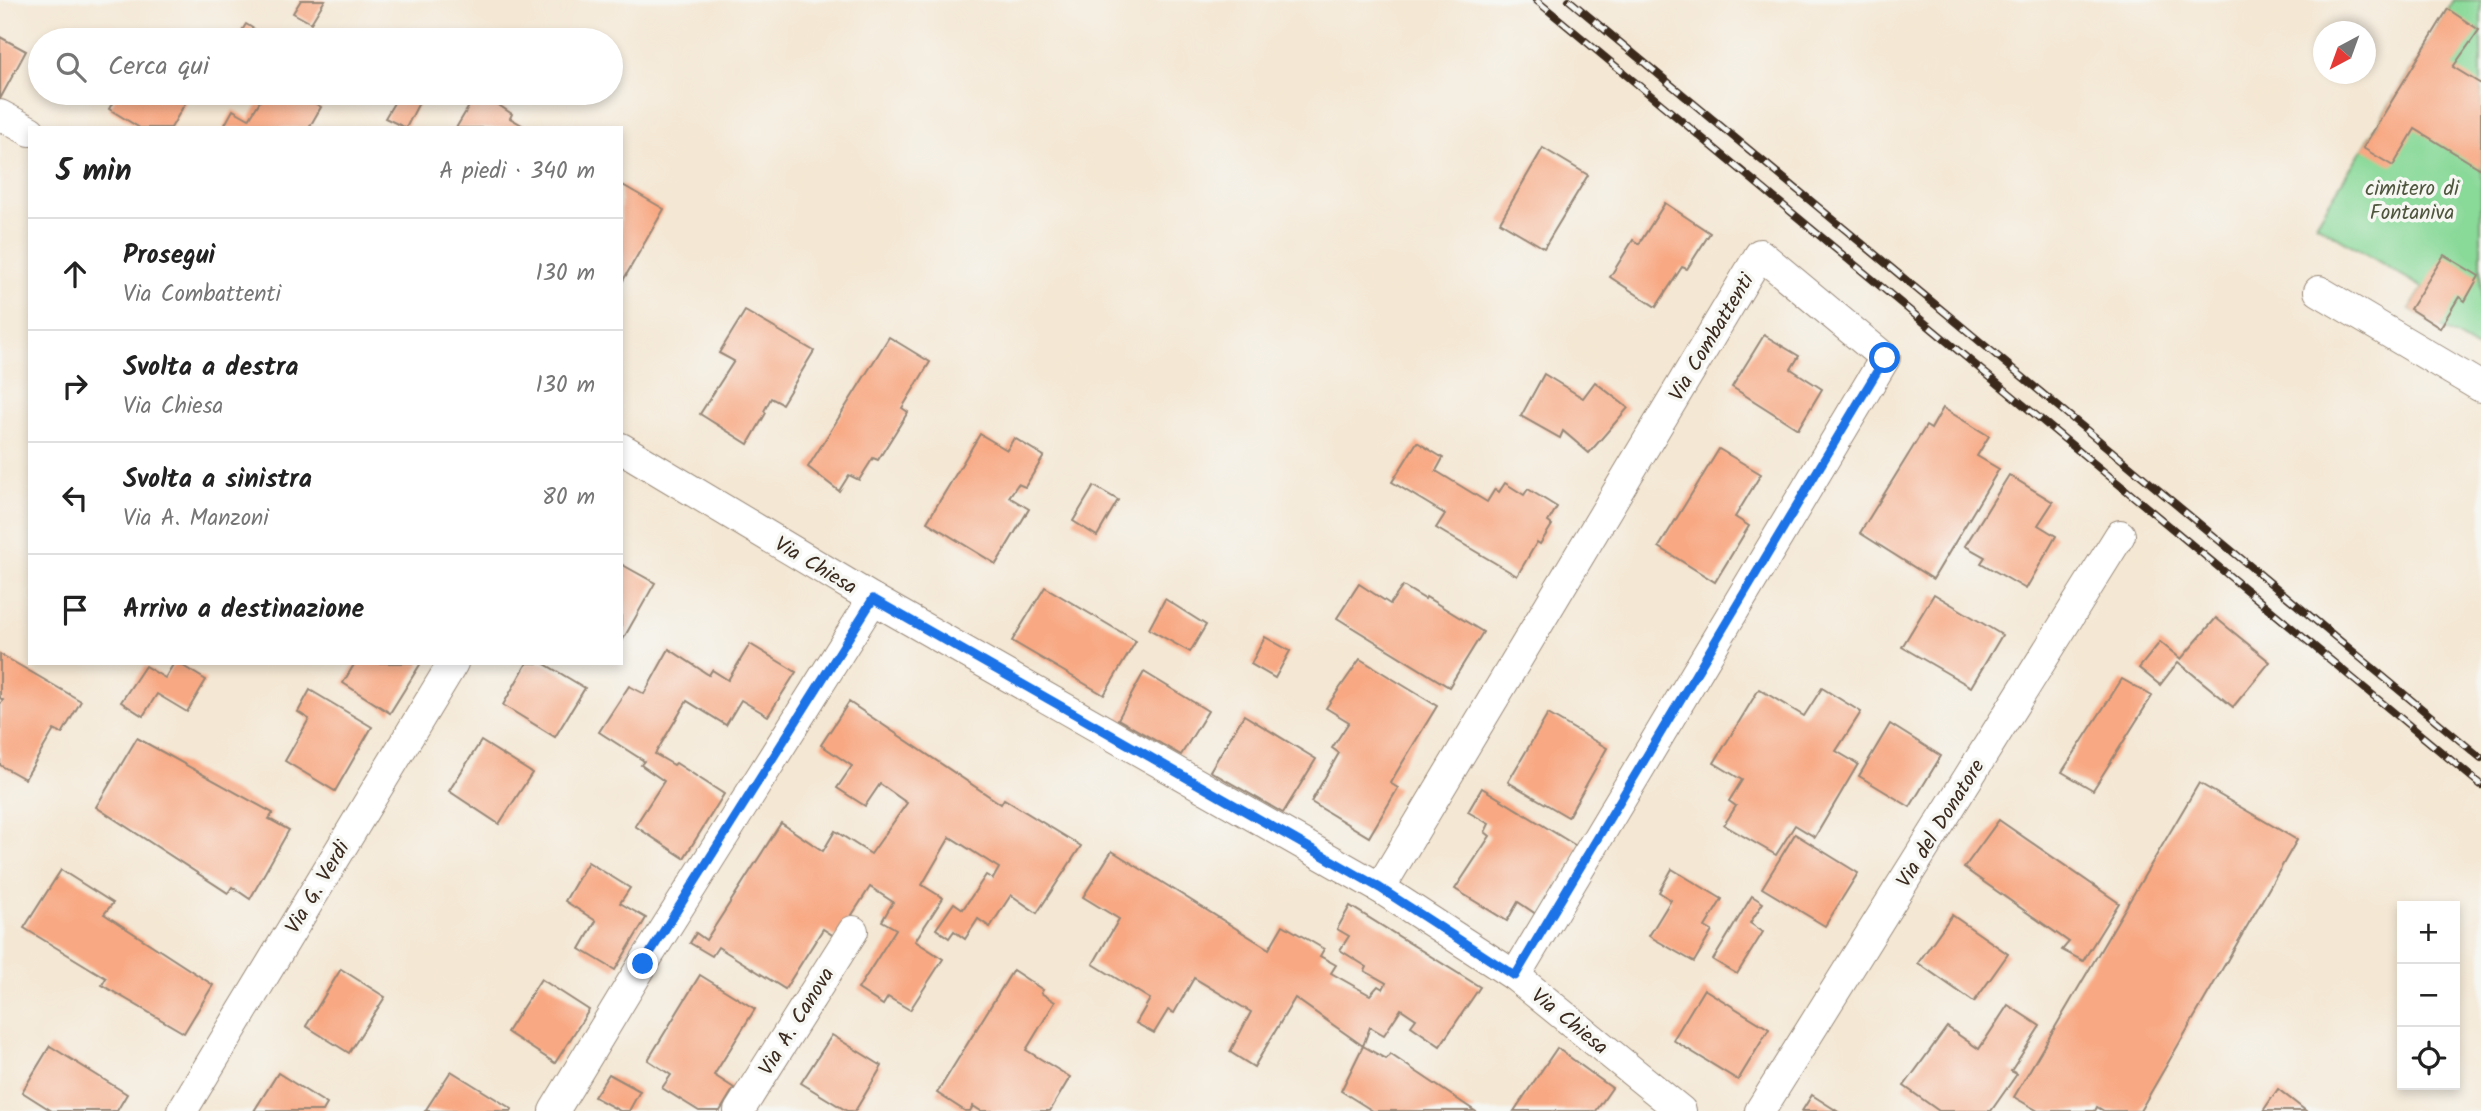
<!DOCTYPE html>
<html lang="it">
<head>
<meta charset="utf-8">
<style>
	:root { --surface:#fff; --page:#f6f6f6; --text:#222; --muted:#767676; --line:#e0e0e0 }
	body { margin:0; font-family:Kalam,sans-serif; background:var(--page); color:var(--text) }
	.controls { position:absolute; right:21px; bottom:21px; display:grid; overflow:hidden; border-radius:0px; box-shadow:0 4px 10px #0003 }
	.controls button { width:63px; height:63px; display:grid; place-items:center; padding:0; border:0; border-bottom:2px solid var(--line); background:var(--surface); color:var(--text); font:35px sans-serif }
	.compass { position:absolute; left:2313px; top:21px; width:63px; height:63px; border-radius:50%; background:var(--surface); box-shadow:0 4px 10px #0003; rotate:221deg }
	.stop { position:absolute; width:21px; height:21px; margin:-16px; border:5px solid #1a73e8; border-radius:50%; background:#fff }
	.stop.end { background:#1a73e8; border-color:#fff; box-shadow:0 2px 7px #0008 }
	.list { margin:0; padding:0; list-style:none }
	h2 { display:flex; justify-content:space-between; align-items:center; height:91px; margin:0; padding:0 28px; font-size:30px }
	h2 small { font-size:23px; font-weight:400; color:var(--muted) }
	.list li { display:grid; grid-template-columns:46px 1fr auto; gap:21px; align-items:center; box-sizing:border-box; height:112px; padding:0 28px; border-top:2px solid var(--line) }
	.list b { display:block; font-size:26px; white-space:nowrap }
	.list p { margin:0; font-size:23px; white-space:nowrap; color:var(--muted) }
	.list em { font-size:23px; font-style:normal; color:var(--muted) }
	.icon { flex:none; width:38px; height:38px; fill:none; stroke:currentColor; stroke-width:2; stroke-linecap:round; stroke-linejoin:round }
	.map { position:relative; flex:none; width:2481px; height:1111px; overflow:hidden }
	.search { position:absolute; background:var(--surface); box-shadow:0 4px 10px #0003; left:28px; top:28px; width:595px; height:77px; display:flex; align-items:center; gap:18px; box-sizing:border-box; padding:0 24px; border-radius:38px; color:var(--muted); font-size:26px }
	.panel { position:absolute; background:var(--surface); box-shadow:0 4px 10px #0003; left:28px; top:126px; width:595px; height:539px; border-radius:0px }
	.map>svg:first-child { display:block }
</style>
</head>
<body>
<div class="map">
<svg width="2481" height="1111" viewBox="0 0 2481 1111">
	<rect width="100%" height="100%" fill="#f6f6f2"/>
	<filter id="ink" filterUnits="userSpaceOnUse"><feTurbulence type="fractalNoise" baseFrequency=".0143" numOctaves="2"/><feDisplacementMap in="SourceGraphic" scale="14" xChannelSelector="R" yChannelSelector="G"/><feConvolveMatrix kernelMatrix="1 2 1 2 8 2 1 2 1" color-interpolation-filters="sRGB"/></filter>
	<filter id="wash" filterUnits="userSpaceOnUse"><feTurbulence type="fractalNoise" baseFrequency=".00686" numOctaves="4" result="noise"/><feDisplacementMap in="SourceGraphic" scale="28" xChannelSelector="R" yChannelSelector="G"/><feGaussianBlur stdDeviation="1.57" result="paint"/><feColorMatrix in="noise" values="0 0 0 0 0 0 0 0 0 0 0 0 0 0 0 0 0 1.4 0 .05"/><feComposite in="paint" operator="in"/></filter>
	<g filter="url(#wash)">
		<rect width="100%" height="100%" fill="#f4e7d3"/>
		<!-- green -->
		<polygon fill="#89d999" stroke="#62825c" stroke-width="2" points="2454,0 2481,0 2481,351 2410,309 2423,288 2316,224"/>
		<g id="blocks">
			<!-- building -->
			<g fill="#f8a983">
				<polygon points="301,0 325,0 311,23 293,13"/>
				<polygon points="2448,9 2479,30 2453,67 2481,84 2481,169 2415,129 2393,166 2363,148"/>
				<polygon points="246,24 272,40 236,40"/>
				<polygon points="0,37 26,51 0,99"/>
				<polygon points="118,93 180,93 188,98 171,128 140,128 109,109"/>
				<polygon points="265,93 298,93 321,107 309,128 223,128 233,110 249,119"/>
				<polygon points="400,93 424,93 406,128 385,118"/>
				<polygon points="477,93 481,93 512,114 510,118 527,128 456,128"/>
				<polygon points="1543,148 1588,175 1544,248 1500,222"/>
				<polygon points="621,184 664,209 621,284"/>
				<polygon points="1665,203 1710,233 1687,269 1682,267 1656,307 1610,277 1633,240 1639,244"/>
				<polygon points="2444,255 2479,276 2465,301 2459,297 2440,328 2410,309"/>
				<polygon points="745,311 814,351 782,404 771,398 764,411 766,413 748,444 700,414 734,361 719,353"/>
				<polygon points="1764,335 1799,356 1791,369 1822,389 1798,429 1732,387"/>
				<polygon points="889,337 930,362 902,408 908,412 878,460 873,458 859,480 849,475 839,491 808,467"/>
				<polygon points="1544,374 1583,398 1595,382 1628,408 1589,453 1563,431 1560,438 1521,416"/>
				<polygon points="1943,408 1989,436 1977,456 1999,469 1933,579 1860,533 1926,426 1931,429"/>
				<polygon points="980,434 1007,450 1014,438 1044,456 1025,487 1018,484 1009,497 1029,509 996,564 927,522"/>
				<polygon points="1417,442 1443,458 1436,471 1487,502 1495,489 1499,492 1505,483 1524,495 1528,489 1557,507 1548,522 1552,525 1540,544 1537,542 1517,576 1436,528 1445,514 1392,482"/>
				<polygon points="1719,449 1761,474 1735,517 1749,526 1715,582 1659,547"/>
				<polygon points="2009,475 2053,502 2038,525 2056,536 2026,589 1981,563 1985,557 1965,546"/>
				<polygon points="1094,486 1118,500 1097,536 1073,521"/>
				<polygon points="621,564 655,583 621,643"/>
				<polygon points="1359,584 1390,604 1403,586 1425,599 1426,597 1483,632 1449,687 1337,618"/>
				<polygon points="1045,587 1136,641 1104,695 1012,641"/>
				<polygon points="1934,594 2002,635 1971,687 1902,647"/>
				<polygon points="1165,599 1206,625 1190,652 1149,629"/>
				<polygon points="2216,618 2270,662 2233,707 2178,662 2160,685 2139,668 2160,642 2181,659"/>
				<polygon points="1265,637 1290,651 1275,678 1251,664"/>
				<polygon points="750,644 796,672 768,716 741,700 726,725 687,701 655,754 674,765 676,763 724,794 684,858 635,826 664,781 641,765 644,761 599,732 629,686 644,694 669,649 709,675 712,670 728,680"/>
				<polygon points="0,654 81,701 62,734 54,730 25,779 0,765 0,704 3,700 0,698"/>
				<polygon points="1360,659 1437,706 1390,783 1398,788 1369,837 1311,802 1339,753 1332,748 1349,722 1326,708"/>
				<polygon points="174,663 178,663 206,680 187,712 157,694 143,716 121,702 145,666 165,678"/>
				<polygon points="355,663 421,663 390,713 343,683"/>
				<polygon points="527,663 543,663 585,688 555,737 503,705"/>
				<polygon points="1144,672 1208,711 1181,755 1118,719"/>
				<polygon points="2122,679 2152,696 2093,790 2062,772"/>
				<polygon points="1822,688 1861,712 1836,751 1858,764 1815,837 1795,825 1776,855 1724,825 1736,806 1729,801 1742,780 1714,763 1759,689 1804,716"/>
				<polygon points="310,690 372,727 335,791 285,761 309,719 298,712"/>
				<polygon points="849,702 1001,804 1004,799 1081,846 1037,913 1011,895 990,927 978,919 965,939 954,931 949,938 936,929 954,903 963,909 986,875 993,879 999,868 950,837 922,885 943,898 915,941 943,959 910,1010 888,997 883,1005 858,989 896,929 882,921 893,902 870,887 837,938 823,929 785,989 718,947 712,956 690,943 696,933 706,940 781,823 823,851 835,831 871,854 907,803 880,784 865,806 837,788 852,766 821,745"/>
				<polygon points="1548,714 1607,748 1568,817 1508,782"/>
				<polygon points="1244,715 1316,759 1283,813 1210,771"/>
				<polygon points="1890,724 1941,756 1910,807 1859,776"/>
				<polygon points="137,738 273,813 269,819 289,830 250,899 232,887 228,893 96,807"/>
				<polygon points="481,741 532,773 499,824 449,791"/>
				<polygon points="2199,783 2297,840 2140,1111 2104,1111 2097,1107 2095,1111 2038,1111 2014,1097"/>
				<polygon points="1482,788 1578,847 1536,914 1518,902 1507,921 1455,889 1490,836 1485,832 1489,824 1468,812"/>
				<polygon points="1999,820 2119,903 2083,961 2062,950 2069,942 1964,868"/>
				<polygon points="1795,834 1858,873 1825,926 1762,888"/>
				<polygon points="1112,851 1269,949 1283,925 1324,949 1320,956 1336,965 1331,973 1370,995 1378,986 1383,989 1386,983 1365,971 1367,967 1340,950 1349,936 1337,929 1350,906 1480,987 1440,1046 1411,1026 1416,1019 1401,1009 1384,1035 1370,1027 1363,1046 1295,998 1254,1067 1230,1052 1251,1012 1194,978 1174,1013 1168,1010 1154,1033 1136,1023 1150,999 1093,964 1119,919 1083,897"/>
				<polygon points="588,862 630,888 620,903 646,918 615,970 580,949 596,921 565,901"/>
				<polygon points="1672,869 1722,899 1705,927 1712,931 1694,962 1649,936 1671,900 1659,892"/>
				<polygon points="61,870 113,903 104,914 213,985 184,1033 102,985 106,978 24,928"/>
				<polygon points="1752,896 1763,903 1750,923 1763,932 1737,974 1713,960"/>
				<polygon points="1952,915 2008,954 1974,1002 1918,963"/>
				<polygon points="341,969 385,997 349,1053 306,1026"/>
				<polygon points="1013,970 1043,990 1041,993 1055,1002 1026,1050 1070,1077 1050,1111 981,1111 973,1106 970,1111 965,1111 937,1093"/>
				<polygon points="700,975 755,1009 714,1075 734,1088 720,1111 699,1111 662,1088 671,1075 648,1060"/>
				<polygon points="541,979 589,1010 555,1063 507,1032"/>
				<polygon points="1704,989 1769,1029 1738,1080 1673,1040"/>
				<polygon points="2008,1005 2040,1026 2011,1071 2017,1074 1991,1111 1939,1111 1904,1086 1947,1027 1979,1049"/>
				<polygon points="832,1035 882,1066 855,1111 847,1111 801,1083"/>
				<polygon points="50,1046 127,1094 117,1111 52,1111 22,1092"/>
				<polygon points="1363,1046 1386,1059 1390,1054 1475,1111 1373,1111 1341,1091"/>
				<polygon points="1557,1048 1612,1088 1596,1111 1514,1111"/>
				<polygon points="451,1071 512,1109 511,1111 425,1111"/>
				<polygon points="278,1073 327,1104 323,1111 254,1111"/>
				<polygon points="609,1074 640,1091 629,1111 620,1111 594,1097"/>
				<polygon points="2278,1089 2306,1111 2263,1111"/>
				<polygon points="1812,1095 1837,1111 1802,1111"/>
			</g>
		</g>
	</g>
	<g filter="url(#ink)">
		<use href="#blocks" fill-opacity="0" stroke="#988878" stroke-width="2"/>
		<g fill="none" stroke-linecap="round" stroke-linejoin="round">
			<defs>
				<g id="minor">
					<polyline points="0,115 30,131"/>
					<polyline points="2319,291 2481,387"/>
					<polyline points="621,448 873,599 1380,888 1515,976 1681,1111"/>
					<polyline points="1380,888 1760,254 1885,358 1515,976"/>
					<polyline points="182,1111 453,663"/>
					<polyline points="554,1111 643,964 873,599"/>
					<polyline points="739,1111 853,931"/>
					<polyline points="1760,1111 2120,535"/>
				</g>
			</defs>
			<!-- minor casing -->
			<use href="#minor" stroke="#988878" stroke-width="32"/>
			<!-- minor -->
			<use href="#minor" stroke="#fff" stroke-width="30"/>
			<defs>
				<g id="rail">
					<polyline points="1536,0 2481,785"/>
					<polyline points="1569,0 2481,758"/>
				</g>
			</defs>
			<!-- rail casing -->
			<use href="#rail" stroke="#3b2a1e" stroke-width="8"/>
			<!-- rail -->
			<use href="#rail" stroke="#f6f6f2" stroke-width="5" stroke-dasharray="16" stroke-linecap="butt"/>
		</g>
	</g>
	<g fill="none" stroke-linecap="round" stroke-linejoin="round" filter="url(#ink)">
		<!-- route -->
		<polyline stroke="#1a73e8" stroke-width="9" points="643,964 873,599 1380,888 1515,976 1885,358"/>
	</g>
	<g text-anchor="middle" stroke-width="7" stroke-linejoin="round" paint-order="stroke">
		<!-- park labels -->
		<g font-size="21" fill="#4e563d" stroke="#f6f6f2">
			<text x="2412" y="195">cimitero di<tspan x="2412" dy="24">Fontaniva</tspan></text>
		</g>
		<!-- street labels -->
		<g font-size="21" fill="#3b2a1e" stroke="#f6f6f2">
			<text transform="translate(1711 337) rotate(-59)" y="7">Via Combattenti</text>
			<text transform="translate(816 565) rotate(31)" y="7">Via Chiesa</text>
			<text transform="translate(1940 823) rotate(-58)" y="7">Via del Donatore</text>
			<text transform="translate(317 887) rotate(-59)" y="7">Via G. Verdi</text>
			<text transform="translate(796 1021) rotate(-58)" y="7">Via A. Canova</text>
			<text transform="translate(1570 1021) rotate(39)" y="7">Via Chiesa</text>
		</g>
	</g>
</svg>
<div class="controls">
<button>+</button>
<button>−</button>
<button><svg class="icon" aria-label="locate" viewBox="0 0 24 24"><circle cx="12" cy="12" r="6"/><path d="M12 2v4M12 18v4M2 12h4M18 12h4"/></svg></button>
</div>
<svg class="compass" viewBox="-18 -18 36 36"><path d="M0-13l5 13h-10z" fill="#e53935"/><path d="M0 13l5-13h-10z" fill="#767676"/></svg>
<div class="stop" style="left:1885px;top:358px"></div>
<div class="stop end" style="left:643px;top:964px"></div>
<div class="search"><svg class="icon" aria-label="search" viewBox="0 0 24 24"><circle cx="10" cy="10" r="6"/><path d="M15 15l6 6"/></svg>Cerca qui</div>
<section class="panel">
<h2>5 min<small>A piedi · 340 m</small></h2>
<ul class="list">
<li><svg class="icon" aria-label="ahead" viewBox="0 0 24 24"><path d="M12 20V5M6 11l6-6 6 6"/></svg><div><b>Prosegui</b><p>Via Combattenti</p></div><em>130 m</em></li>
<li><svg class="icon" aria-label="right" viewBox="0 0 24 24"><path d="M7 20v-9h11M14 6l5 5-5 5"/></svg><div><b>Svolta a destra</b><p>Via Chiesa</p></div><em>130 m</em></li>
<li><svg class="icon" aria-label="left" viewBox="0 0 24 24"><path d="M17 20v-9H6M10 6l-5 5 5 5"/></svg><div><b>Svolta a sinistra</b><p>Via A. Manzoni</p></div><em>80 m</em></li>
<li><svg class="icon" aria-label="arrive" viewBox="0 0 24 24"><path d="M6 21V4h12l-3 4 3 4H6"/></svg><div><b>Arrivo a destinazione</b></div></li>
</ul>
</section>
</div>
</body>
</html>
